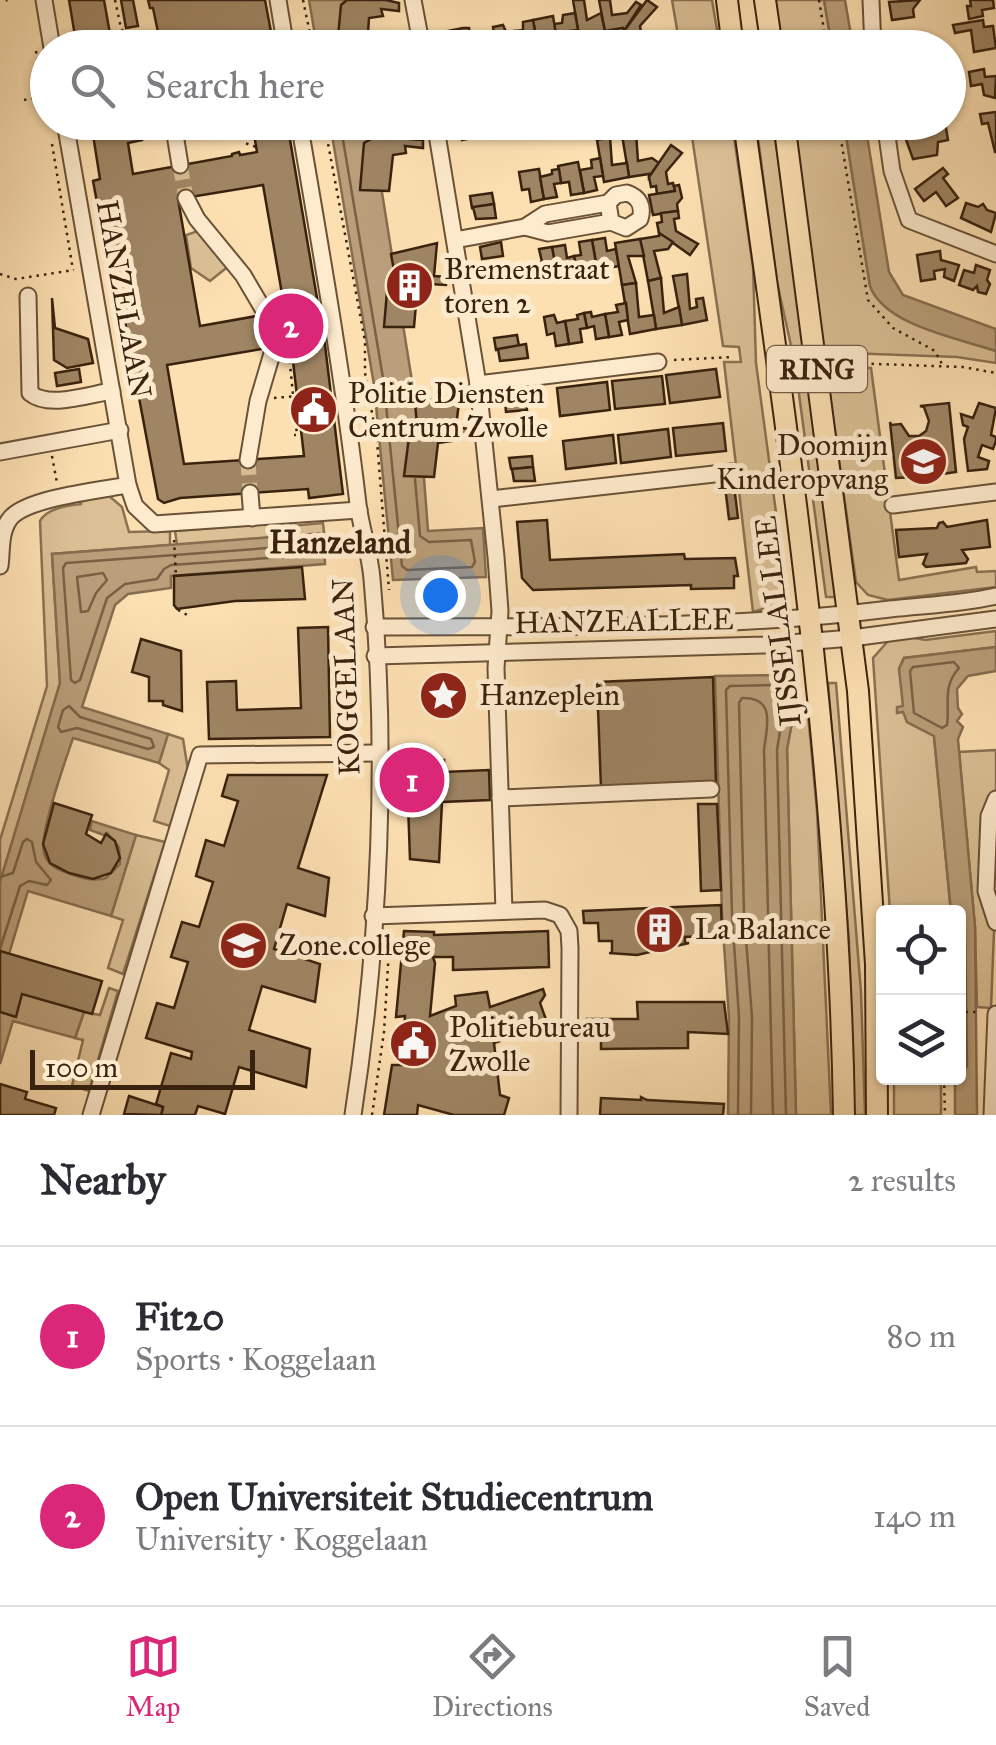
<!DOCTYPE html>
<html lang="en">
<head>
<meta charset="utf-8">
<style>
	:root { --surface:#fff; --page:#f2f2f3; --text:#2b2b33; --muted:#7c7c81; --line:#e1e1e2; --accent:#db2777 }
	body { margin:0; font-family:"IM FELL Great Primer",serif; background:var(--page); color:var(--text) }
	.controls { position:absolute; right:30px; bottom:30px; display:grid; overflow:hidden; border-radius:10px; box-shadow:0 2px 8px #0004 }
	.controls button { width:90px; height:90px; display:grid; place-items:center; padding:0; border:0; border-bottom:2px solid var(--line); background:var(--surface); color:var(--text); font:50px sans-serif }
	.scale { position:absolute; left:30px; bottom:25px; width:225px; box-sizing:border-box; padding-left:10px; border:5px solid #39220e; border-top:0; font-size:28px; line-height:35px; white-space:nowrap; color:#39220e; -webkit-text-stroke:8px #feebcd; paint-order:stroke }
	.you { position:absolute; left:440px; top:595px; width:35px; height:35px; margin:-25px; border:8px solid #fff; border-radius:50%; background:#1a73e8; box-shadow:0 0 0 15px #1a73e833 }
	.badge { display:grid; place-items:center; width:65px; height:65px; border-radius:50%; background:var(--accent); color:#fff; font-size:32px; font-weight:700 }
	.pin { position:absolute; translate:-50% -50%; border:5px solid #fff; box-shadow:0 2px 10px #0006 }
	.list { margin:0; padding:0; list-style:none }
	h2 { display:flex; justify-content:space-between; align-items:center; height:130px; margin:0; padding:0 40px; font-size:42px }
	h2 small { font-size:32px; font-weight:400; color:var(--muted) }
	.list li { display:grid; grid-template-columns:65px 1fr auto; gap:30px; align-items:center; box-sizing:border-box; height:180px; padding:0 40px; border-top:2px solid var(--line) }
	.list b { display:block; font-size:38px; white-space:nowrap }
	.list p { margin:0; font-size:32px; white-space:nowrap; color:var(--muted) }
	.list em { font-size:32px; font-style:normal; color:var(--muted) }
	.icon { flex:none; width:55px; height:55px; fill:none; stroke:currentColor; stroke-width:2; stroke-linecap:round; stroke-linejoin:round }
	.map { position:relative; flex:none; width:996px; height:1115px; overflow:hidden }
	.search { position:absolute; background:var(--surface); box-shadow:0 2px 8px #0004; left:30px; right:30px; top:30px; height:110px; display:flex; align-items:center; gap:25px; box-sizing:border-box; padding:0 35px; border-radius:55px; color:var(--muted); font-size:38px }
	.sheet { height:490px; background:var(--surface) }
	nav { display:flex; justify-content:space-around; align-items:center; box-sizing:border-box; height:140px; border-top:2px solid var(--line); background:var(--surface); font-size:28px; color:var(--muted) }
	nav a { display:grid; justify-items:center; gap:5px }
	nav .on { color:var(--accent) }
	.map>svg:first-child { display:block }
</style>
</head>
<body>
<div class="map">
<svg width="996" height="1115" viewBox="0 0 996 1115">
	<rect width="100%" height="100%" fill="#fde0b2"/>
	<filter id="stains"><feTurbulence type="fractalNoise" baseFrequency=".002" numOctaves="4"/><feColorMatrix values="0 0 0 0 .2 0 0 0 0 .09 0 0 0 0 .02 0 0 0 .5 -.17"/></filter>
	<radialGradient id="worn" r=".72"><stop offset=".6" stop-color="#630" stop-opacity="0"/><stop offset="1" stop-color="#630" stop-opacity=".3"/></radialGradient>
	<!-- green -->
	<g fill="#dcc096" stroke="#8a7152" stroke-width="2.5">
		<polygon points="672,0 712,0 720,47 680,47"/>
		<polygon points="773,0 824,0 832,47 781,47"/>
		<polygon points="690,123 732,123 753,267 756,363 785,580 783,594 776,605 753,612 724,362 741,362 739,347 723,346"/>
		<polygon points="756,123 773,123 805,350 792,350 777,282"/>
		<path d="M792,123H844L870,286C885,325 959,338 996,351V363L957,357L847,353L849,367L871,368L899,580L976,567L977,572L996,571V587L888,600L868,595L856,582Z"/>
		<polygon points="201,230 230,265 210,281 191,268 186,235"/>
		<polygon points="795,364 807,364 838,597 826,597"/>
		<path d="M108,495L122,507L129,532L170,531V545L52,554L60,683L0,882V840L47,686L40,521C47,508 67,506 81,504V499Z"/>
		<polygon points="290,522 291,526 323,523 324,533 177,545 175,531"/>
		<polygon points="996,631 996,647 904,658 899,669 907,722 934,736 951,912 890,912 873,658 889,640 905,636 925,640"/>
		<polygon points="828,683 836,683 861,992 865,1115 854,1115 849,942"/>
		<polygon points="808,714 817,811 831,1115 796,1115 787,749 793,717"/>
		<polygon points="168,734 183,739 188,770 170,826 154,821 169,770 159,763"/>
		<polygon points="996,750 996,791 987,807 994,931 991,1008 977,1007 975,927 959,752"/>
		<polygon points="136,835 165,842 123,974 108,968 123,920 111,916"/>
		<polygon points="109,988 118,991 89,1091 72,1086 83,1040 75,1038 84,1012 100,1015"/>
		<rect x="894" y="1078" width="47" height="37"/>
	</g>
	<!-- water -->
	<g fill="#ba9f7a" stroke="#866d4f" stroke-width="2.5">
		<polygon points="309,0 348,0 358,47 317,47"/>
		<polygon points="824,0 845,0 853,47 832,47"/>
		<polygon points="330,123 371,123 421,438 428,531 483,528 486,577 393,580 374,385"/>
		<path d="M844,123H865L889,272L903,295L996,329V351C958,338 885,326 870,286Z"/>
		<path d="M324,533L325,564L171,576V588L128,594L115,605L82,707L168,734L159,763L73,738C66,759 38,836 44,854C48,865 57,869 68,873C81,878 92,882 106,878L120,864L119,847L107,833L104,835L90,830L92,821L136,835L111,916L28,891L0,984L84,1012L75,1038L13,1021L0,1064V882L60,683L52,554Z"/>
		<polygon points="996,647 996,671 968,676 957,689 958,708 962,714 957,721 963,727 958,739 975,927 977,1115 955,1115 955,1078 958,1078 958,912 951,912 934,736 907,722 903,712 897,713 897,707 903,706 899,669 904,658"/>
		<polygon points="784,675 784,700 793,717 787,749 796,1115 728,1115 729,1018 722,915 715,676"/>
	</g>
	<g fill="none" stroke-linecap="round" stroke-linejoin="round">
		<!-- shore -->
		<g stroke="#7a6044" stroke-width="2.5">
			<polyline points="340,122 384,384 402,566 407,570 472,567 475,562 471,540 429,542 420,536 415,479"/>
			<polygon points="309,545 314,549 310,555 171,565 164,569 157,579 125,584 107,598 80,680 75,683 71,680 63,568 66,563"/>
			<polygon points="103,573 107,580 96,593 88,611 81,612 77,577"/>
			<path d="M954,662L959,668C942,687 950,703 947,725L942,728L914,713L910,671L913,667Z"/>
			<polygon points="69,706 80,717 151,739 154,747 148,749 77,728 61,732 58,727 63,710"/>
			<polyline points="0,877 13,873 23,842 27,839 32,842 36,862 51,880 47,885 29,881 20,886 0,949"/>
			<polyline points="958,918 964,920 965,928 967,1066 964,1070 958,1069"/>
			<polyline points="738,1115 739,1017 732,914 726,690 730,686 769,685 773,688 774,703 782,719 777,750 786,1115"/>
			<path d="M751,1115L752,1017L744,913L739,703L742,698C776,697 767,726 764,750L773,1115"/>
		</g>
	</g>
	<!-- building -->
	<g fill="#9f8563" stroke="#39220e" stroke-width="2.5" fill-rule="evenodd">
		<polygon points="69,0 104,0 112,45 159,37 153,8 150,8 148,0 265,0 274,48 77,48"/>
		<polygon points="121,0 133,0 138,26 126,28"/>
		<polygon points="347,0 386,0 399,3 399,11 381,9 383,16 369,18 367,48 337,48 341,5"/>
		<polygon points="573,0 584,0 587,20 601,13 605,31 579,36"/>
		<polygon points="599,0 610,0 612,15 627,13 636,2 641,5 624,31 623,28 605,31"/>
		<polygon points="647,0 657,7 640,26 642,39 648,38 649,45 632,48 630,40 625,41 624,31"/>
		<polygon points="920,0 913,9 914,17 892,20 889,2"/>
		<polygon points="970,0 993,0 994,8 982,10 983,16 969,19 967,6 971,6"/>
		<polygon points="575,13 578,30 569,31 571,45 558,47 554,24 562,23 563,15"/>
		<polygon points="553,16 558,47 545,48 543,36 536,37 533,20"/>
		<polygon points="533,20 536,37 529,38 530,48 517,48 515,31 523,30 523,22"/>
		<polygon points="983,20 984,27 993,26 996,48 974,52 971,30 955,33 953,25"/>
		<polygon points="503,25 506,32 515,31 517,48 496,44 493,27"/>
		<polygon points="463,28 469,28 471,39 445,43 443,32"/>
		<polygon points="984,69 985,77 996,76 995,98 984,95 982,84 971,86 969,72"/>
		<polygon points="996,112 996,152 995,152 988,123 982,124 980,114"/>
		<path d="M91,122H138L142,140L128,143L133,174L232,156V154L239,152L240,155L257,152L252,122H287L325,345L343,494L309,498L308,489L180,498L164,503L158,499L134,371L127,372L121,340L128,338L106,212L99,213L93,181L100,179ZM263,185L285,311L200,326L178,199ZM291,344L304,456L184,464L167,365Z"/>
		<polygon points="369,122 411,122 410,139 423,140 423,148 405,146 406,153 393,155 389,191 360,190 364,143 371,139"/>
		<polygon points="945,122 948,140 938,142 937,155 913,159 904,134 928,131 927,124"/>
		<polygon points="486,124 488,135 462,140 460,129"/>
		<polygon points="636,133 638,161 652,158 659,163 649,177 649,174 629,177 622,135"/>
		<polygon points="610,137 612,165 627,163 629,177 604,182 597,140"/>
		<polygon points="671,145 682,153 666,172 668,184 673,183 675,191 657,194 656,186 651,187 649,177"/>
		<polygon points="600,158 603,176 594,177 597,190 584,193 580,170 592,168 591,160"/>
		<polygon points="578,162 584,193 571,195 569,182 561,183 558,166"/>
		<polygon points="943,168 948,174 943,178 958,198 946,206 936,192 924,201 915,189"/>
		<polygon points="539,169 544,199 531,202 529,189 522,190 519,172"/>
		<polygon points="559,169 561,183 554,184 557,197 544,199 540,177 552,174 552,170"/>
		<polygon points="679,185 682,198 677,204 678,211 653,215 649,195 675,191 674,186"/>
		<polygon points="492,193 494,204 472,208 470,196"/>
		<polygon points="966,203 978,207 983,204 987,210 996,213 991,232 961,218"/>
		<polygon points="494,204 496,218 476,219 473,207"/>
		<polygon points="678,211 679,218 674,219 676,231 698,244 690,255 659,233 657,223 662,222 661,213"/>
		<polygon points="659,233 673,242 668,249 654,251 661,278 648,281 640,239 659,236"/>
		<polygon points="605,238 607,251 616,249 619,266 597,270 592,240"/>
		<polygon points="640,239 644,256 628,256 636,283 622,285 615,243"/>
		<polygon points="592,240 596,263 583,265 584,269 577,270 574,256 581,255 579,242"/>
		<polygon points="501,242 503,256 482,259 480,247"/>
		<polygon points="437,243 434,276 447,277 446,285 429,284 430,290 417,293 414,327 384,327 388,280 395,276 391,254"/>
		<polygon points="565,245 567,258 574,256 577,274 567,275 564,268 556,269 552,247"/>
		<polygon points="552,247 556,269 548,271 548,279 537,281 534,263 542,262 539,249"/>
		<polygon points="940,251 941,260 959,265 954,281 944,277 945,269 934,271 935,279 921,281 917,255"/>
		<polygon points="976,265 990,270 987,280 990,284 986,294 978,292 977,286 973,290 959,285 964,270 974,273"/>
		<polygon points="687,274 690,309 697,307 696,299 703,298 707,320 682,325 673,276"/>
		<polygon points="661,278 664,313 679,307 682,325 656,329 648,281"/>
		<polygon points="636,283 639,317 654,315 656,329 630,334 622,285"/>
		<polygon points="52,298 55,328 88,339 93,363 67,368 54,360"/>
		<polygon points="626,303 628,320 619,322 622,335 609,337 605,314 618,312 616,305"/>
		<polygon points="591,312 592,317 605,314 609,337 596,339 594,326 587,328 584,313"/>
		<polygon points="584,313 587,328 580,329 582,342 569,344 565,321 578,319 577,315"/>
		<polygon points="554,315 557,323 565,321 569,344 556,346 554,333 547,335 544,317"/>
		<polygon points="517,335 519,346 496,350 494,338"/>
		<polygon points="526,344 528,358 500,361 498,349"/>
		<polygon points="79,369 81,382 57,386 55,373"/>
		<polygon points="716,369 720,397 670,403 666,375"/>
		<polygon points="662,376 665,404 615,409 612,381"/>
		<polygon points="607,382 610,410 560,416 557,388"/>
		<polygon points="460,394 456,427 469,429 468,437 451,434 452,441 438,443 434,477 404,476 410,429 417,425 415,403"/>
		<polygon points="525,396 527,410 506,412 505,400"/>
		<polygon points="949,403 956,472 936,475 924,471 924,475 917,477 896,478 890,422 891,425 901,424 909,436 919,436 926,431 929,421 924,407 920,406"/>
		<polygon points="979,403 996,408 991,435 996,437 996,441 993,449 982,445 978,457 989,461 987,469 968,471 964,439 968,427 963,425 961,414 973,418"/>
		<polygon points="723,423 726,451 676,456 673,428"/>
		<polygon points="668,429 671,457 621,463 618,435"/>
		<polygon points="613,435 616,463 566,469 563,441"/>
		<polygon points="532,456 533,467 511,469 509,458"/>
		<polygon points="533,467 535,481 514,481 512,469"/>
		<polygon points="734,485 738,518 729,519 725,486"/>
		<polygon points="547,520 550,560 684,554 685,559 735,558 738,576 734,576 734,588 691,589 691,585 533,590 522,578 517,522"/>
		<polygon points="987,520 990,547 962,550 968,559 966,563 926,567 923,564 927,554 899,557 896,530 937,528 939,523 943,522 947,527"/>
		<polygon points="302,567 305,599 235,601 177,609 174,605 174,576"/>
		<polygon points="328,627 330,737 209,739 207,682 236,681 237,710 301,708 298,628"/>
		<polygon points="141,639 181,651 182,711 163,705 163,701 149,701 149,677 132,672"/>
		<polygon points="713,677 716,784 601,788 597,682"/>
		<polygon points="422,760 429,760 429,765 431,760 444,760 444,772 489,770 490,800 442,802 439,862 410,859 408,803 400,803 399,773 407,773 407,761 420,761 421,765"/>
		<polygon points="228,775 327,775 298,868 329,878 325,916 287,904 274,949 320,964 315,1002 262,986 249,1030 310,1049 306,1087 239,1067 225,1114 198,1106 195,1115 161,1115 163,1107 156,1104 171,1053 191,1059 192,1052 146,1038 157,1003 174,1008 188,962 171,957 182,922 199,927 213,882 196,876 206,840 224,846 238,801 222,796"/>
		<polygon points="54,803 92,815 86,834 101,843 106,834 115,841 120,858 111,873 93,879 69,873 50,863 43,844"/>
		<polygon points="698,804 717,804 721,890 701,891"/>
		<polygon points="721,905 722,935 685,937 685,943 689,943 637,955 609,953 612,953 612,941 599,941 598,923 584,923 583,911"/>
		<polygon points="404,931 434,932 434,935 548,931 549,967 453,970 453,957 433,957 435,963 430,1016 456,1006 455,996 487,992 490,1007 543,989 545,995 540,1003 548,1025 494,1043 500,1095 509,1098 504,1115 454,1115 418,1105 417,1115 384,1115 392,1065 402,1065 404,1053 400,1036 404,1032 405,1016 396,1017"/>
		<polygon points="0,951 102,981 92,1014 22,994 16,1017 0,1012"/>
		<polygon points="637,1002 724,1002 728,1034 688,1032 688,1048 601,1049 601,1033 597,1033 597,1026 587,1026 587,1019 638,1019"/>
		<polygon points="0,1084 27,1092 25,1099 56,1108 54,1115 0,1115"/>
		<polygon points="129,1096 163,1107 161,1115 124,1114"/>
		<polygon points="641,1097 647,1100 724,1104 723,1115 600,1115 601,1098 641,1100"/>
	</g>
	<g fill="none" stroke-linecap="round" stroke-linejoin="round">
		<!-- minor-tunnel -->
		<g stroke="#d6ba91" stroke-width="15" stroke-dasharray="15 8" stroke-linecap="butt">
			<polyline points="180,165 186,198"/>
			<polyline points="266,314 274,347"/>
			<polyline points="248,460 250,493"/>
		</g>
		<defs>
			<g id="minor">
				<polyline points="44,0 52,48"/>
				<polyline points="278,0 286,48"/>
				<polyline points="413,0 422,48"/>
				<polyline points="871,0 873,48"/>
				<polyline points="65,122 128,485 135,506 154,524 359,510"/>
				<polyline points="173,122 180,165"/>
				<path d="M299,122C321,250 343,376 358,504C361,529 370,553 372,579C388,755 380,940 353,1115"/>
				<polyline points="435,122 478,384 496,557 500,611 496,668 504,911"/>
				<polyline points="885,122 892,171 909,220 996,254"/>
				<polyline points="186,198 197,219 243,275 266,314"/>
				<polyline points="525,227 545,214 608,203"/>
				<path d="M455,240L525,227L548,233L611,222L626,228L640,219C644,206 639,197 627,193L616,195L608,203L611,222"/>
				<path d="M28,296L30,393C49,409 90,394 112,391"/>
				<polyline points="478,384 658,362"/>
				<polyline points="0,452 120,430"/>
				<polyline points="248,460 258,401 274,347"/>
				<polyline points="250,493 252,518"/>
				<polyline points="491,499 732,472"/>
				<polyline points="893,505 996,492"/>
				<path d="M0,566C2,551 0,533 9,520C23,498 102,490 128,485"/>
				<path d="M374,627C546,626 719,630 890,609C926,605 961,604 996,596"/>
				<polyline points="375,656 764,645 852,638 996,619"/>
				<polyline points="500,798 711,789"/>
				<polyline points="996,799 989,816 986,891 996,922"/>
				<polyline points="373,916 545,910 560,915 569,931 570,948 569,1115"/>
				<polyline points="91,1115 200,755 378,753"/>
				<polyline points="992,1115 996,1014"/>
			</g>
			<g id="major">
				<polyline points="727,0 733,48"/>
				<polyline points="765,0 772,48"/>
				<path d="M744,122C790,452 839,782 844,1115"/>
				<polyline points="784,122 858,691 876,964 877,1115"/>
			</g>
		</defs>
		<!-- minor casing -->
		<use href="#minor" stroke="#6a5237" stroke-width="19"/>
		<!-- major casing -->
		<use href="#major" stroke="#39220e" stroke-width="24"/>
		<!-- path -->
		<g stroke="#39220e" stroke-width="2.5" stroke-dasharray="2.5 5" stroke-linecap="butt">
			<polyline points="115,0 121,28 131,42"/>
			<polyline points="303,0 313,48"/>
			<polyline points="819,0 827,48"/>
			<polyline points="6,1 7,0"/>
			<polyline points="36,51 48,117"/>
			<polyline points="24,100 42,97"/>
			<polyline points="241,122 245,143 256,147"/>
			<polyline points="324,122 365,341 365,373 377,441 389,590"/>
			<polyline points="838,122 868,300 893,328 935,351 943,366"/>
			<polyline points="52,144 73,270"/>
			<polyline points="0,274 16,279 74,270"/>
			<polyline points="289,354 297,435 294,435"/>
			<polyline points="674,360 732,357"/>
			<polyline points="849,363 963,367 996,373"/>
			<polyline points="274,398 297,396"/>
			<polyline points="360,400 461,386"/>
			<polyline points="52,456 57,483"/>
			<polyline points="174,540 176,576"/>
			<polyline points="178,610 191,617"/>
			<polyline points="958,1012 980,1012"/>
			<polyline points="944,1078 945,1115"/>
			<polyline points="372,1115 384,1032 390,933"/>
		</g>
		<!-- minor -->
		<use href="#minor" stroke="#feebcd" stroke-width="15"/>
		<!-- major -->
		<use href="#major" stroke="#fde0b2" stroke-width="20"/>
	</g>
	<!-- icons -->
	<defs>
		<symbol id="building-disc" viewBox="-11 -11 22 22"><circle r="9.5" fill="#8f2418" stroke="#feebcd"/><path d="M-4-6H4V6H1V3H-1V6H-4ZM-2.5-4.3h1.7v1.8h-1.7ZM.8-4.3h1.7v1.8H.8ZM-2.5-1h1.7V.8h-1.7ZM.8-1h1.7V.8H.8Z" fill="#fff"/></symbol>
		<symbol id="civic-disc" viewBox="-11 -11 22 22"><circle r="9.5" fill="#8f2418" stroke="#feebcd"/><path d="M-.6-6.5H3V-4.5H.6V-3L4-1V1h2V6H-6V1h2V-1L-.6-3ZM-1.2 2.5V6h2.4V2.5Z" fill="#fff"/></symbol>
		<symbol id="school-disc" viewBox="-11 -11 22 22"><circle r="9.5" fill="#8f2418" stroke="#feebcd"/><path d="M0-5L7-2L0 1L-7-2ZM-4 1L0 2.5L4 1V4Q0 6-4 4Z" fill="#fff"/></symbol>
		<symbol id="sight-disc" viewBox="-11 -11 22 22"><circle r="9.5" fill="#8f2418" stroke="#feebcd"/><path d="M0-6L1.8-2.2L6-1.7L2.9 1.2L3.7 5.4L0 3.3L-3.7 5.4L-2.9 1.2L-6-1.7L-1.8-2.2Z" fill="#fff"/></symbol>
	</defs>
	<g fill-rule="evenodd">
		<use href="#building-disc" x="382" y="258" width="55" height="55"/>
		<use href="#civic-disc" x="286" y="382" width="55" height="55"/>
		<use href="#school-disc" x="896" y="434" width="55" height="55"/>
		<use href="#sight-disc" x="416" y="668" width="55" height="55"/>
		<use href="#building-disc" x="632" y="902" width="55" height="55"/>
		<use href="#school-disc" x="216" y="918" width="55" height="55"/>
		<use href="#civic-disc" x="386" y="1016" width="55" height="55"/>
	</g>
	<g text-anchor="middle" stroke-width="10" stroke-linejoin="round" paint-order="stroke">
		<!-- shield labels -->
		<rect fill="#feebcd" stroke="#745e47" stroke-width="2.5" x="767" y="346" width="100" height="46" rx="8"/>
		<g font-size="28" font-weight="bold" fill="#39220e">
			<text x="817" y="379">RING</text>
		</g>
		<!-- poi labels -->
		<g font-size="30" fill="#39220e" stroke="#feebcd" text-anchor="start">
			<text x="444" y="279">Bremenstraat<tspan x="444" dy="34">toren 2</tspan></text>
			<text x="348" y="403">Politie Diensten<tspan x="348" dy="34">Centrum Zwolle</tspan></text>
			<text x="888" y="455" text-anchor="end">Doomijn<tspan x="888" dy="34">Kinderopvang</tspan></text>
			<text x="479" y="705">Hanzeplein</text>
			<text x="695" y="939">La Balance</text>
			<text x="279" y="955">Zone.college</text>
			<text x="449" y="1037">Politiebureau<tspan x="449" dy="34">Zwolle</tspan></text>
		</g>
		<!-- street labels -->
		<g font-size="30" fill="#39220e" stroke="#feebcd">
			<text transform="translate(124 299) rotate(80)" y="10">HANZELAAN</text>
			<text transform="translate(624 621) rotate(-1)" y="10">HANZEALLEE</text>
			<text transform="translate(778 621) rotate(-97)" y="10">IJSSELALLEE</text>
			<text transform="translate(346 677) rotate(-92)" y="10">KOGGELAAN</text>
		</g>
		<!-- neighbourhood labels -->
		<g font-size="32" font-weight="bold" fill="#39220e" stroke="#feebcd">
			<text x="340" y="553">Hanzeland</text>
		</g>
	</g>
	<rect width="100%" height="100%" filter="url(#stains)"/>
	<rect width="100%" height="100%" fill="url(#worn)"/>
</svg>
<div class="controls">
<button><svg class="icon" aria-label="locate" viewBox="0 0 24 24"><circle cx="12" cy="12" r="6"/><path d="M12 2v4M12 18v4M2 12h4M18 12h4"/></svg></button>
<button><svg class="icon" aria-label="layers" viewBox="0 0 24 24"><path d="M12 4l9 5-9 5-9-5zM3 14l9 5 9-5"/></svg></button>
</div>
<div class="scale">100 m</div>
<div class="you"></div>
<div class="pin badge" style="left:412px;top:780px">1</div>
<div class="pin badge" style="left:291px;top:326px">2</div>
<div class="search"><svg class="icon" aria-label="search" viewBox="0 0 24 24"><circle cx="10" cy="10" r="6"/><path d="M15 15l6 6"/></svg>Search here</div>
</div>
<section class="sheet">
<h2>Nearby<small>2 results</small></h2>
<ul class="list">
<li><span class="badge">1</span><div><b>Fit20</b><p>Sports · Koggelaan</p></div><em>80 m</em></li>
<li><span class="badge">2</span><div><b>Open Universiteit Studiecentrum</b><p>University · Koggelaan</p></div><em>140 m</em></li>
</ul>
</section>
<nav>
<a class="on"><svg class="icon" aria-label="map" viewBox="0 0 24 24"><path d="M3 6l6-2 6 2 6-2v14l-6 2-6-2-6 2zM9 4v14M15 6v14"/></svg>Map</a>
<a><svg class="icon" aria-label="directions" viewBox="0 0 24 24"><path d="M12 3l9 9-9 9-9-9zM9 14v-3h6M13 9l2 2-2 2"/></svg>Directions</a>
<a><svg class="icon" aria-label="saved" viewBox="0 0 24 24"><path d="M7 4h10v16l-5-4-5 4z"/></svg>Saved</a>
</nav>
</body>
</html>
